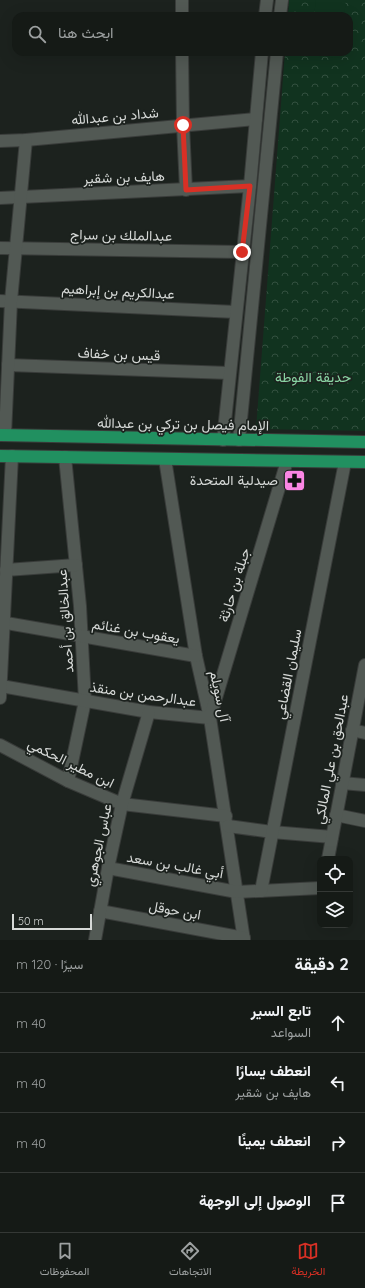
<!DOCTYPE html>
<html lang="ar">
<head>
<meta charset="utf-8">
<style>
	:root { --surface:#151a16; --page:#1e231f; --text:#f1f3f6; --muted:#9da1a1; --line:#343835; --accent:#d93025 }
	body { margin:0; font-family:Quicksand,Vazirmatn,sans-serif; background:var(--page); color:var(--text); direction:rtl }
	.controls { position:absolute; right:12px; bottom:12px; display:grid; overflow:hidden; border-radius:8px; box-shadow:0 4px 16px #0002 }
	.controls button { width:36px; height:36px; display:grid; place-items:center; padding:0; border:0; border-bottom:1px solid var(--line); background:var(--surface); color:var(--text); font:20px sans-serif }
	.scale { position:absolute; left:12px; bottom:10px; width:80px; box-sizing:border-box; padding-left:4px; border:2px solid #d6d9d7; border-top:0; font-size:11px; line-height:14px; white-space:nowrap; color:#d6d9d7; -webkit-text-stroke:3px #1c221e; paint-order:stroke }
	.stop { position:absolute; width:12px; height:12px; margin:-9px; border:3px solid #d93025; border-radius:50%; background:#fff }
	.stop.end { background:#d93025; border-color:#fff; box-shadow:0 1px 4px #0008 }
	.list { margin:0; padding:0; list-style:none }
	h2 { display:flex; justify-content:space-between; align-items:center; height:52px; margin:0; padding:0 16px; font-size:17px }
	h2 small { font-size:13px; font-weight:400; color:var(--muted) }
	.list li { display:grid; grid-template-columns:26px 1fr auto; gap:12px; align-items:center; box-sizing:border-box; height:60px; padding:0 16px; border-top:1px solid var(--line) }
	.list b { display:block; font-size:15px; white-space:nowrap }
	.list p { margin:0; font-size:13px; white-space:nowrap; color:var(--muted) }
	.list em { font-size:13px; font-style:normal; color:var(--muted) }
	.icon { flex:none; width:22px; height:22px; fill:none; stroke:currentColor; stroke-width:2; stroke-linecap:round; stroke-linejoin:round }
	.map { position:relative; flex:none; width:365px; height:940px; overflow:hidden; direction:ltr }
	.search { position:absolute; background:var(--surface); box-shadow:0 4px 16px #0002; left:12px; right:12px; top:12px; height:44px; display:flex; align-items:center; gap:10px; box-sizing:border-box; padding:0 14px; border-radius:12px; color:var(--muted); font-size:15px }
	.sheet { height:292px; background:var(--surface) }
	nav { display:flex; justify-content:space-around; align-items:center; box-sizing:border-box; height:56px; border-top:1px solid var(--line); background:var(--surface); font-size:11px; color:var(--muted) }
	nav a { display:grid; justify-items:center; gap:2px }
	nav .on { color:var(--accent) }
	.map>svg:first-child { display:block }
</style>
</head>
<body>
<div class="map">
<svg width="365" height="940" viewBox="0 0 365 940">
	<defs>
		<pattern id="park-crowns" width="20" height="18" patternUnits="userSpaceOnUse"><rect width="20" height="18" fill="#11331f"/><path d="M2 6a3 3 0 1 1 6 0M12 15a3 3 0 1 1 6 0" fill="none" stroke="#33503f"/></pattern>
	</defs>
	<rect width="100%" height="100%" fill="#1c221e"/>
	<!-- park -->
	<polygon fill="url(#park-crowns)" points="289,0 365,0 365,431 256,429 285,52 349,52 349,16 288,16"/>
	<!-- pitch -->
	<g fill="#11331f">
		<polygon points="316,0 346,0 344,16 314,16"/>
		<polygon points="310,52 340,52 339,58 310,55"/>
	</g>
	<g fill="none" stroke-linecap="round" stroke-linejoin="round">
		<defs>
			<g id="minor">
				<polyline points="182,0 182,16"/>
				<polyline points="265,16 267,0"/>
				<polyline points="280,16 282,0"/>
				<polyline points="182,52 183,125 186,190"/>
				<polyline points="0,141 26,140 256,119"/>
				<polyline points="0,198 250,186"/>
				<polyline points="0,248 242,252"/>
				<polyline points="0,301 236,312"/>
				<polyline points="8,365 229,373"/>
				<polyline points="5,435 11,301 26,140"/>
				<polyline points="223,440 250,186 262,52"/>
				<polyline points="239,440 277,52"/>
				<polyline points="65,457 80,606 85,701 68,781"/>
				<polyline points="165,459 196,656 210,718 244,940"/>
				<polyline points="6,570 76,565"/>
				<polyline points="0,622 196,656"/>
				<polyline points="1,686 149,712 210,718 287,461"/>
				<polyline points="0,698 12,456"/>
				<polyline points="352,730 365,733"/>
				<polyline points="0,745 68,781 122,804 226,816"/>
				<polyline points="342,783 365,785"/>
				<polyline points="336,815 365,821"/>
				<polyline points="228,826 272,832 332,837"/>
				<polyline points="328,859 365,665"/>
				<polyline points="108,868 237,892 320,888"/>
				<polyline points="261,891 345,462"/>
				<polyline points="100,911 244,938"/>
				<polyline points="95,940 108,868 122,804 149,712"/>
			</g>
			<g id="major">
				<polyline points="0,435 365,442"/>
				<polyline points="0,456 365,462"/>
			</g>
		</defs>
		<!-- minor casing -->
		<use href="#minor" stroke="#393c3a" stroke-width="14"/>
		<!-- major casing -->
		<use href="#major" stroke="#393c3a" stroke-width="14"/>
		<!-- minor -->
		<use href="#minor" stroke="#525954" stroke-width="12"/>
		<!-- major -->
		<use href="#major" stroke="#219060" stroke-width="12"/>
	</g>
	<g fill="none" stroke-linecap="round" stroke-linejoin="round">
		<!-- route -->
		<polyline stroke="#d93025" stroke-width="5" points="183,125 186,190 250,186 242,252"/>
	</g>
	<!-- icons -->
	<defs>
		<symbol id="pharmacy-square" viewBox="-11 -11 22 22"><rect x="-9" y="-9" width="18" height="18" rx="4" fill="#fb86e4" stroke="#1c221e"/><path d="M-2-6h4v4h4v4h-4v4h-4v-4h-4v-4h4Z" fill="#111"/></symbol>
	</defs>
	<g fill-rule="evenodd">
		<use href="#pharmacy-square" x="282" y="468" width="25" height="25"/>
	</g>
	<g text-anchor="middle" stroke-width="3.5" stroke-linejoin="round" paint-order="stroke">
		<!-- street labels -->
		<g font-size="14" fill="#d6d9d7" stroke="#1c221e">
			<text transform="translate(115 116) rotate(-5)" y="5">شداد بن عبدالله</text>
			<text transform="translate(124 177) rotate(-2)" y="5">هايف بن شقير</text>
			<text transform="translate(121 235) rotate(1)" y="5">عبدالملك بن سراج</text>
			<text transform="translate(118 291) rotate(3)" y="5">عبدالكريم بن إبراهيم</text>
			<text transform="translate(119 354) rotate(2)" y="5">قيس بن خفاف</text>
			<text transform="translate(183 424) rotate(1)" y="5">الإمام فيصل بن تركي بن عبدالله</text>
			<text transform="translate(234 585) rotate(-73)" y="5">جبلة بن حارثة</text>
			<text transform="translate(65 621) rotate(-94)" y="5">عبدالخالق بن أحمد</text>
			<text transform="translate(136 631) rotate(10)" y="5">يعقوب بن غنائم</text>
			<text transform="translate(288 674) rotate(-79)" y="5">سليمان القضاعي</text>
			<text transform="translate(143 694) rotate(8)" y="5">عبدالرحمن بن منقذ</text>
			<text transform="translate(220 696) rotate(78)" y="5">آل سويلم</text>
			<text transform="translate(331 759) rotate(-79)" y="5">عبدالحق بن علي المالكي</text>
			<text transform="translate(71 763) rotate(26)" y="5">ابن مطير الحكمي</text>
			<text transform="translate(98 845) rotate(-78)" y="5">عباس الجوهري</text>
			<text transform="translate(175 865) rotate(10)" y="5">أبي غالب بن سعد</text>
			<text transform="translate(175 910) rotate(10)" y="5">ابن حوقل</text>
		</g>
		<!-- park labels -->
		<g font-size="14" fill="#8ad5a4" stroke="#1c221e">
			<text x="313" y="382">حديقة الفوطة</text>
		</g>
		<!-- poi labels -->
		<g font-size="14" fill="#d6d9d7" stroke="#1c221e" text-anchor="end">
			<text x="278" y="485">صيدلية المتحدة</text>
		</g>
	</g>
</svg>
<div class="controls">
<button><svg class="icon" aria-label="locate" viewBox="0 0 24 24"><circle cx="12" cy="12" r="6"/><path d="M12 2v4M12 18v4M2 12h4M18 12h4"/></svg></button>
<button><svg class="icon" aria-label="layers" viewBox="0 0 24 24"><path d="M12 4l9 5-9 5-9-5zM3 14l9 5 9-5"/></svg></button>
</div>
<div class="scale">50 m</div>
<div class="stop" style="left:183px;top:125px"></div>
<div class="stop end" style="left:242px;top:252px"></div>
<div class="search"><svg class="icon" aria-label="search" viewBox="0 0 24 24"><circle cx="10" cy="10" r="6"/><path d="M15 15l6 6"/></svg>ابحث هنا</div>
</div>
<section class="sheet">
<h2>2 دقيقة<small>سيرًا · 120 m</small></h2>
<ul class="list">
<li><svg class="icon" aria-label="ahead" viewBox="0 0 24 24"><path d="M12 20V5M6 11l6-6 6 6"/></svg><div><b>تابع السير</b><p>السواعد</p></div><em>40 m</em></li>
<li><svg class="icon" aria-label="left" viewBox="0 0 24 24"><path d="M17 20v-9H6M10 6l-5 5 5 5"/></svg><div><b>انعطف يسارًا</b><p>هايف بن شقير</p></div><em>40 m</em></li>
<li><svg class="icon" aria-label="right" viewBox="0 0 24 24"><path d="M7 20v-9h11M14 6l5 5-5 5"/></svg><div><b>انعطف يمينًا</b></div><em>40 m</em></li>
<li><svg class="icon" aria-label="arrive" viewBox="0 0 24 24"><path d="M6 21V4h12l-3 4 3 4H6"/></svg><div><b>الوصول إلى الوجهة</b></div></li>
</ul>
</section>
<nav>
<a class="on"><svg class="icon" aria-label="map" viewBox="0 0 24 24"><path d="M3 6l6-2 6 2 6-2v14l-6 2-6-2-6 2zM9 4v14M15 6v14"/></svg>الخريطة</a>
<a><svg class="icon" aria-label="directions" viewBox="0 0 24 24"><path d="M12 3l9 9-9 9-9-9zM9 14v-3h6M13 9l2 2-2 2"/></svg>الاتجاهات</a>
<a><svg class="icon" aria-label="saved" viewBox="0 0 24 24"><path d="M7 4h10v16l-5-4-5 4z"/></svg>المحفوظات</a>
</nav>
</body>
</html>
